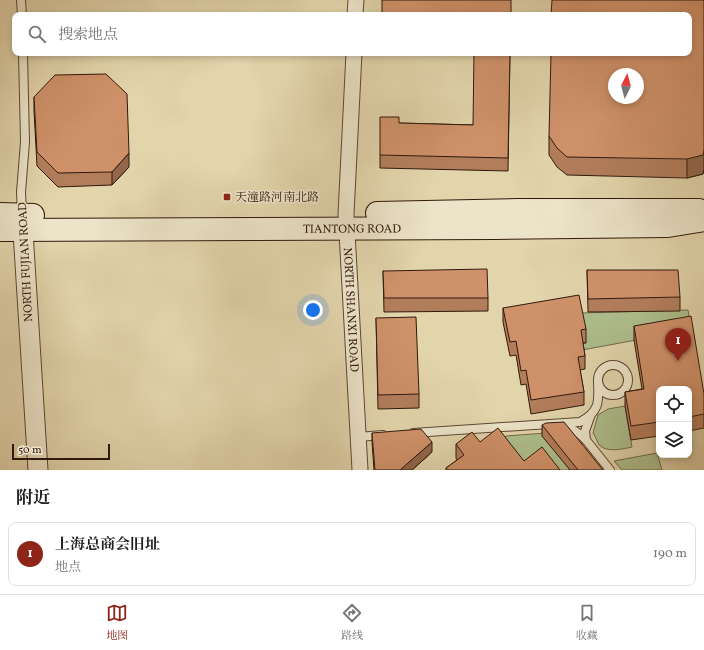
<!DOCTYPE html>
<html lang="zh">
<head>
<meta charset="utf-8">
<style>
	:root { --surface:#fff; --page:#f6f6f6; --text:#202124; --muted:#757577; --line:#e0e0e0; --accent:#8f2418 }
	body { margin:0; font-family:Vollkorn,"Noto Serif SC",serif; background:var(--page); color:var(--text) }
	.controls { position:absolute; right:12px; bottom:12px; display:grid; overflow:hidden; border-radius:8px; box-shadow:0 2px 6px #0003 }
	.controls button { width:36px; height:36px; display:grid; place-items:center; padding:0; border:0; border-bottom:1px solid var(--line); background:var(--surface); color:var(--text); font:20px sans-serif }
	.compass { position:absolute; left:608px; top:68px; width:36px; height:36px; border-radius:50%; background:var(--surface); box-shadow:0 2px 6px #0003; rotate:6deg }
	.scale { position:absolute; left:12px; bottom:10px; width:98px; box-sizing:border-box; padding-left:4px; border:2px solid #30190d; border-top:0; font-size:11px; line-height:14px; white-space:nowrap; color:#30190d; -webkit-text-stroke:3px #ece3c8; paint-order:stroke }
	.you { position:absolute; left:313px; top:310px; width:14px; height:14px; margin:-10px; border:3px solid #fff; border-radius:50%; background:#1a73e8; box-shadow:0 0 0 6px #1a73e833 }
	.badge { display:grid; place-items:center; width:26px; height:26px; border-radius:50%; background:var(--accent); color:#fff; font-size:13px; font-weight:700 }
	.pin { position:absolute; translate:-50% -33px; filter:drop-shadow(0 1px 2px #0008) }
	.pin::after { content:''; position:absolute; top:21px; width:14px; height:12px; background:inherit; clip-path:polygon(0 0,100% 0,50% 100%) }
	.list { margin:0; padding:0; list-style:none }
	h2 { display:flex; justify-content:space-between; align-items:center; height:52px; margin:0; padding:0 16px; font-size:17px }
	h2 small { font-size:13px; font-weight:400; color:var(--muted) }
	.list li { display:grid; grid-template-columns:26px 1fr auto; gap:12px; align-items:center; box-sizing:border-box; height:64px; margin:0 8px 8px; padding:0 8px; border:1px solid var(--line); border-radius:8px }
	.list b { display:block; font-size:15px; white-space:nowrap }
	.list p { margin:0; font-size:13px; white-space:nowrap; color:var(--muted) }
	.list em { font-size:13px; font-style:normal; color:var(--muted) }
	.icon { flex:none; width:22px; height:22px; fill:none; stroke:currentColor; stroke-width:2; stroke-linecap:round; stroke-linejoin:round }
	.map { position:relative; flex:none; width:704px; height:470px; overflow:hidden }
	.search { position:absolute; background:var(--surface); box-shadow:0 2px 6px #0003; left:12px; right:12px; top:12px; height:44px; display:flex; align-items:center; gap:10px; box-sizing:border-box; padding:0 14px; border-radius:8px; color:var(--muted); font-size:15px }
	.sheet { height:124px; background:var(--surface) }
	nav { display:flex; justify-content:space-around; align-items:center; box-sizing:border-box; height:56px; border-top:1px solid var(--line); background:var(--surface); font-size:11px; color:var(--muted) }
	nav a { display:grid; justify-items:center; gap:2px }
	nav .on { color:var(--accent) }
	.map>svg:first-child { display:block }
</style>
</head>
<body>
<div class="map">
<svg width="704" height="470" viewBox="0 0 704 470">
	<rect width="100%" height="100%" fill="#e2d4ab"/>
	<filter id="stains"><feTurbulence type="fractalNoise" baseFrequency=".005" numOctaves="4"/><feColorMatrix values="0 0 0 0 .2 0 0 0 0 .09 0 0 0 0 .02 0 0 0 .5 -.17"/></filter>
	<radialGradient id="worn" r=".72"><stop offset=".6" stop-color="#630" stop-opacity="0"/><stop offset="1" stop-color="#630" stop-opacity=".3"/></radialGradient>
	<!-- green -->
	<g fill="#aebe8d" stroke="#6f6c4d">
		<polygon points="688,310 691,330 582,350 581,344 586,343 580,313"/>
		<path d="M625,406L632,447C623,449 607,453 599,445C597,441 595,436 593,433L598,415L608,409Z"/>
		<polygon points="546,433 570,470 530,470 498,442 506,436"/>
		<polygon points="657,453 662,470 622,470 614,461"/>
	</g>
	<g fill="none" stroke-linecap="round" stroke-linejoin="round">
		<defs>
			<g id="service">
				<polyline points="21,0 22,15"/>
				<polyline points="22,214 21,192 25,142 23,53"/>
				<circle cx="613" cy="380" r="15"/>
				<polyline points="590,417 585,431 586,440 610,470"/>
				<path d="M563,425C573,428 579,433 586,440"/>
				<path d="M413,433L580,422C600,412 599,401 598,381"/>
				<polyline points="358,437 383,435"/>
			</g>
			<g id="minor">
				<polyline points="355,15 356,0"/>
				<path id="s1" d="M354,53L346,214L360,470"/>
			</g>
			<polyline id="tertiary" points="22,216 38,470"/>
			<g id="secondary">
				<polyline points="377,213 517,210 699,210"/>
				<polyline points="0,214 33,215"/>
				<path id="s2" d="M0,230L494,228L668,226L704,220"/>
			</g>
		</defs>
		<!-- service casing -->
		<use href="#service" stroke="#5c4834" stroke-width="10"/>
		<!-- minor casing -->
		<use href="#minor" stroke="#5c4834" stroke-width="17"/>
		<!-- tertiary casing -->
		<use href="#tertiary" stroke="#5c4834" stroke-width="21"/>
		<!-- secondary casing -->
		<use href="#secondary" stroke="#30190d" stroke-width="24"/>
		<!-- service -->
		<use href="#service" stroke="#ece3c8" stroke-width="8"/>
		<!-- minor -->
		<use href="#minor" stroke="#ece3c8" stroke-width="15"/>
		<!-- tertiary -->
		<use href="#tertiary" stroke="#ece3c8" stroke-width="19"/>
		<!-- secondary -->
		<use href="#secondary" stroke="#ece3c8" stroke-width="22"/>
	</g>
	<!-- wall -->
	<g fill="#b27d5b" stroke="#30190d">
		<polygon points="704,0 704,169 703,174 687,178 567,175 557,167 549,155 549,136"/>
		<polygon points="510,53 508,171 380,168 380,155 399,123 473,125"/>
		<polygon points="34,97 129,167 112,185 58,187 37,166 34,111"/>
		<polygon points="587,270 680,297 680,311 588,312"/>
		<polygon points="383,271 488,298 488,311 384,312"/>
		<polygon points="503,308 586,329 586,343 583,343 585,356 585,369 580,370 584,392 584,405 531,414 526,384 521,385 516,355 510,356 503,322"/>
		<polygon points="376,318 419,394 419,408 378,409"/>
		<polygon points="634,326 704,394 704,428 689,431 689,389 659,389 659,436 631,440 625,406 625,392 642,389 634,340"/>
		<polygon points="542,425 603,470 570,470 542,436"/>
		<polygon points="372,433 432,452 412,470 374,470 372,443"/>
		<polygon points="480,442 524,461 560,470 446,470 446,468 457,460 456,458 456,444"/>
	</g>
	<!-- shaded-wall -->
	<g fill="#91664a" stroke="#30190d">
		<polygon points="704,150 704,169 703,174 687,178 687,159"/>
		<polygon points="129,153 129,167 112,185 112,172"/>
		<polygon points="432,442 432,452 412,470 400,470"/>
	</g>
	<!-- building -->
	<g fill="#cf916a" stroke="#30190d" fill-rule="evenodd">
		<rect x="382" y="0" width="129" height="15"/>
		<path d="M552,0H704V150L703,155L687,159L567,157L557,148L549,136L551,53H689V15H551ZM614,74H638V98H614Z"/>
		<polygon points="474,53 510,53 508,158 380,155 380,117 399,117 399,123 473,125"/>
		<polygon points="106,74 127,94 129,153 112,172 58,173 37,152 34,97 55,75"/>
		<polygon points="487,269 488,298 384,298 383,271"/>
		<polygon points="587,270 678,270 680,297 588,299"/>
		<polygon points="579,295 586,329 581,330 585,356 578,357 584,392 531,400 526,370 521,371 516,341 510,342 503,308"/>
		<polygon points="691,316 704,394 704,414 689,417 689,389 659,389 659,422 631,426 625,392 644,389 634,326"/>
		<polygon points="416,317 419,394 378,395 376,318"/>
		<polygon points="564,422 603,470 578,470 542,425 546,423"/>
		<polygon points="498,428 524,461 542,447 560,470 447,470 446,468 464,455 456,444 472,432 480,442"/>
		<polygon points="421,429 432,442 400,470 375,470 372,433"/>
	</g>
	<!-- markers -->
	<rect fill="#8f2418" stroke="#ece3c8" stroke-width="1.5" x="223" y="193" width="8" height="8" rx="2"/>
	<g text-anchor="middle" stroke-width="3" stroke-linejoin="round" paint-order="stroke">
		<!-- poi labels -->
		<g font-size="12" fill="#30190d" stroke="#ece3c8" text-anchor="start">
			<text x="235" y="201">天潼路河南北路</text>
		</g>
		<!-- street labels -->
		<g font-size="12" fill="#30190d" stroke="#ece3c8">
			<text dy="4" stroke="none"><textPath href="#s2" startOffset="352">TIANTONG ROAD</textPath></text>
			<text transform="translate(25 262) rotate(-93)" y="4">NORTH FUJIAN ROAD</text>
			<text dy="4" stroke="none"><textPath href="#s1" startOffset="257">NORTH SHANXI ROAD</textPath></text>
		</g>
	</g>
	<rect width="100%" height="100%" filter="url(#stains)"/>
	<rect width="100%" height="100%" fill="url(#worn)"/>
</svg>
<div class="controls">
<button><svg class="icon" aria-label="locate" viewBox="0 0 24 24"><circle cx="12" cy="12" r="6"/><path d="M12 2v4M12 18v4M2 12h4M18 12h4"/></svg></button>
<button><svg class="icon" aria-label="layers" viewBox="0 0 24 24"><path d="M12 4l9 5-9 5-9-5zM3 14l9 5 9-5"/></svg></button>
</div>
<svg class="compass" viewBox="-18 -18 36 36"><path d="M0-13l5 13h-10z" fill="#e53935"/><path d="M0 13l5-13h-10z" fill="#757577"/></svg>
<div class="scale">50 m</div>
<div class="you"></div>
<div class="pin badge" style="left:678px;top:361px">1</div>
<div class="search"><svg class="icon" aria-label="search" viewBox="0 0 24 24"><circle cx="10" cy="10" r="6"/><path d="M15 15l6 6"/></svg>搜索地点</div>
</div>
<section class="sheet">
<h2>附近<small></small></h2>
<ul class="list">
<li><span class="badge">1</span><div><b>上海总商会旧址</b><p>地点</p></div><em>190 m</em></li>
</ul>
</section>
<nav>
<a class="on"><svg class="icon" aria-label="map" viewBox="0 0 24 24"><path d="M3 6l6-2 6 2 6-2v14l-6 2-6-2-6 2zM9 4v14M15 6v14"/></svg>地图</a>
<a><svg class="icon" aria-label="directions" viewBox="0 0 24 24"><path d="M12 3l9 9-9 9-9-9zM9 14v-3h6M13 9l2 2-2 2"/></svg>路线</a>
<a><svg class="icon" aria-label="saved" viewBox="0 0 24 24"><path d="M7 4h10v16l-5-4-5 4z"/></svg>收藏</a>
</nav>
</body>
</html>
